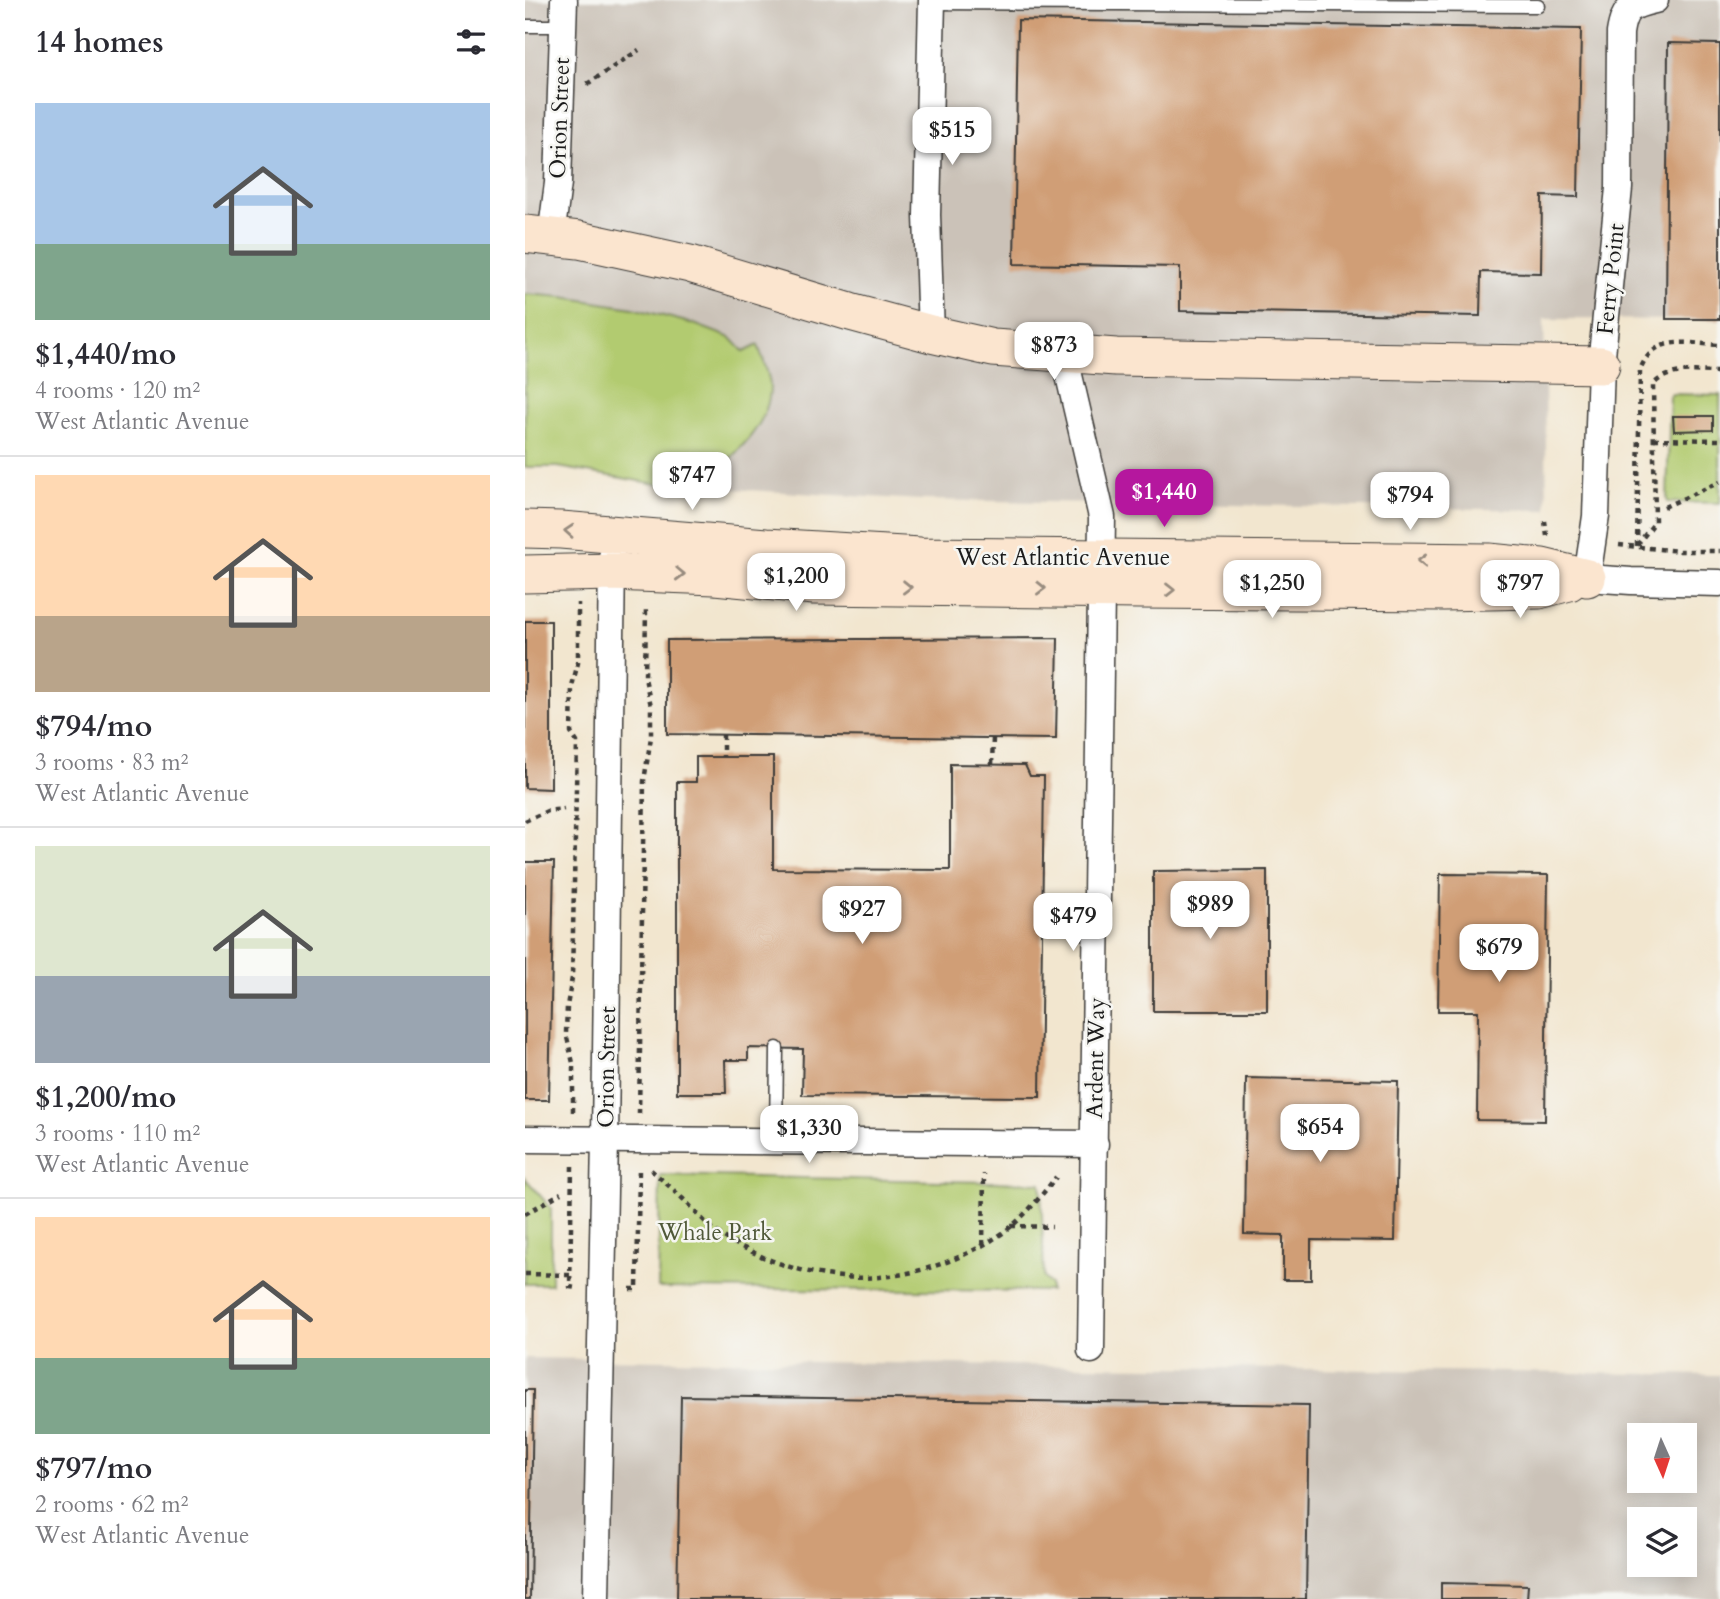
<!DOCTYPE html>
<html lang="en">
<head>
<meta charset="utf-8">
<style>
	:root { --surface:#fff; --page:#f7f7f7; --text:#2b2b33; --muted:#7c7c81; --line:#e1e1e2; --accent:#b5179e }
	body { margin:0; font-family:Cardo,serif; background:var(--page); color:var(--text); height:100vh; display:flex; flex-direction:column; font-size:26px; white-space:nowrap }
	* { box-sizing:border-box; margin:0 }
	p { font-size:23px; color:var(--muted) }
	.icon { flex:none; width:38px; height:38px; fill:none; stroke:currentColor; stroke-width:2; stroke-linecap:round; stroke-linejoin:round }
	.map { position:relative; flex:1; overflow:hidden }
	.side { display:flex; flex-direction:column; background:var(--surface); width:525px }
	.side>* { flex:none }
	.needle { width:46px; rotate:177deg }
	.tools { position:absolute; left:1102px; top:1423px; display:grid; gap:14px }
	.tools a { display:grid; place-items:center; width:70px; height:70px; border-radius:0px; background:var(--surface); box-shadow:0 4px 18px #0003; font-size:35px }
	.price { position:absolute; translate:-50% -60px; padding:0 16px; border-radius:14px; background:#fff; color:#222; font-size:23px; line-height:46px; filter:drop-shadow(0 2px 4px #0008) }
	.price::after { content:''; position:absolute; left:50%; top:42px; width:21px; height:16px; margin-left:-10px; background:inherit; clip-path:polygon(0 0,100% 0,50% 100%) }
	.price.active { background:var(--accent); color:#fff }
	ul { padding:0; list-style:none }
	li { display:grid; align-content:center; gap:14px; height:371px; padding:0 35px }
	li+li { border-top:2px solid var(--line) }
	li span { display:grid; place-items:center; height:217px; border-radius:0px; color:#555 }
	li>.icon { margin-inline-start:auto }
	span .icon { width:126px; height:126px; fill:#fffc; stroke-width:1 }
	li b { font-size:30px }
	h2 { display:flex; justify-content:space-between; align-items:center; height:84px; padding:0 35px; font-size:30px }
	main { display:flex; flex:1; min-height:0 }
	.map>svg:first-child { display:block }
	.industrial { fill:#cbc2b8; fill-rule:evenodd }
	.green { fill:#b2cb70; stroke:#677446; stroke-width:2 }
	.building { fill:#d09e76 }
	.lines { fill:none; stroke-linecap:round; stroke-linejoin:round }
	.lane-casing { stroke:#3c3a37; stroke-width:15 }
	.street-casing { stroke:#3c3a37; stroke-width:29 }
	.secondary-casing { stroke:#3c3a37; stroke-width:39 }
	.path { stroke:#3c3a37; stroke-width:4.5; stroke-dasharray:5 5; stroke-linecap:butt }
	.lane { stroke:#fff; stroke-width:12 }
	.street { stroke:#fff; stroke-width:26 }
	.secondary { stroke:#fbe5cf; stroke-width:37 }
	.oneway { stroke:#978b7e }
	.labels { text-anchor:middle; stroke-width:5; stroke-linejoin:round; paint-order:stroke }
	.street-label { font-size:23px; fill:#1c1c1c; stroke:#f6f6f2 }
	.park-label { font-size:23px; fill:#505939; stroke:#f6f6f2 }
</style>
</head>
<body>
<main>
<section class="side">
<h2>14 homes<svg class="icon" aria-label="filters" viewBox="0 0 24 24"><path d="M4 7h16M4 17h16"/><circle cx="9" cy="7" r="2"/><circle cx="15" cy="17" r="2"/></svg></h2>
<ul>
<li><span style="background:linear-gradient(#a9c7e8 65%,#7fa58c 0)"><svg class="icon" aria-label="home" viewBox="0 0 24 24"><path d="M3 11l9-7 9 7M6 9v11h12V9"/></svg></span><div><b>$1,440/mo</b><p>4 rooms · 120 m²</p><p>West Atlantic Avenue</p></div></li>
<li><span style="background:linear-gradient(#ffd9b3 65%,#b9a48a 0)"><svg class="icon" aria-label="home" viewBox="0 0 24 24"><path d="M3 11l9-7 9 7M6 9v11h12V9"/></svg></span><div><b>$794/mo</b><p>3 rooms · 83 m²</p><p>West Atlantic Avenue</p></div></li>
<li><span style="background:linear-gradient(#dfe7d0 60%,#9aa5b1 0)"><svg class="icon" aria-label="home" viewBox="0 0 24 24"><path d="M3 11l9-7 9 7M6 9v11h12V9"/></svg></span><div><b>$1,200/mo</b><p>3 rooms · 110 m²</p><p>West Atlantic Avenue</p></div></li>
<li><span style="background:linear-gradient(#ffd9b3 65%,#7fa58c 0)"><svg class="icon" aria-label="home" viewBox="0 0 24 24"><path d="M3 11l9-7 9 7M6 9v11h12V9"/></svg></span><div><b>$797/mo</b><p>2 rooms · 62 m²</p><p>West Atlantic Avenue</p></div></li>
</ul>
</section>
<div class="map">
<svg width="1195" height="1599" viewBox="0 0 1195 1599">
	<rect width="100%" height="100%" fill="#f6f6f2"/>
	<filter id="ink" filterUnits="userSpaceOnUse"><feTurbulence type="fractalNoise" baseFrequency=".0143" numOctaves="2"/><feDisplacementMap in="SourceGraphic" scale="14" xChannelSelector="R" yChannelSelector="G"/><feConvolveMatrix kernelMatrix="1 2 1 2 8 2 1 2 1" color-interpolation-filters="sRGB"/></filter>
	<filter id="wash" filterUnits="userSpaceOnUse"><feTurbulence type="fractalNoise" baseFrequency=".00686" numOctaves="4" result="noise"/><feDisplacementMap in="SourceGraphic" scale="28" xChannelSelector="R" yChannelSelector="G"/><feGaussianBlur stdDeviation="1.57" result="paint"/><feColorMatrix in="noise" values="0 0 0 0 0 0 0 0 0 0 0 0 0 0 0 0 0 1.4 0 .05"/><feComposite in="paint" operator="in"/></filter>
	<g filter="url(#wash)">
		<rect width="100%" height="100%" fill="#f2e6cf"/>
		<g class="industrial">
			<path d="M0 0H1195V320L1019 319 1022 510 397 500 137 485 33 467H0Z"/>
			<path d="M0 1358 1195 1375V1599H0ZM1115 1435H1160V1480H1115ZM1115 1519H1160V1564H1115Z"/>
		</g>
		<g class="green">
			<path d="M0 294 38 297 108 308 169 324 206 338 219 352 233 345C237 358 245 374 245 387 245 429 203 459 177 486L137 485 33 467H0Z"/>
			<path d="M1145 394 1195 395V503L1142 502Z"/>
			<path d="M135 1175 516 1183 519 1278 525 1284V1291L133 1288Z"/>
			<path d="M0 1178 26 1208V1284H0Z"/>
		</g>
		<g id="blocks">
			<g class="building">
				<path d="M493 20 1056 29 1053 197 1017 196 1016 273 956 272 955 316 655 311V267L489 264Z"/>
				<path d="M1143 43 1195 44V319H1141Z"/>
				<path d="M1148 416H1188V430L1149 431Z"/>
				<path d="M0 621H26V789L0 788Z"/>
				<path d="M533 638 531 739 142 734V640Z"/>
				<path d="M171 757H248V869L425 870V764L500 765 505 776H519L515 1097 277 1095 278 1049 223 1048V1060H200L201 1093H152V782H171Z"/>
				<path d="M0 862H29L24 1100H0Z"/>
				<path d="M742 870V1011H628V871Z"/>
				<path d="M915 874 1023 875 1020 1121 952 1120 953 1011H913Z"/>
				<path d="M721 1078 873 1081 870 1241 786 1240V1280H758V1235L719 1234Z"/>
				<path d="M0 1390H8L5 1599H0Z"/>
				<path d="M156 1396 784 1405 781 1599H152Z"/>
				<path d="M916 1583 1003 1585 1002 1599H916Z"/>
			</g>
		</g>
	</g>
	<g filter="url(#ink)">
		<use href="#blocks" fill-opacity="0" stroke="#3c3a37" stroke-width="2"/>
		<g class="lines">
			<g class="lane-casing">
				<g id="lane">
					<path d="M407 3 1013 6"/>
					<path d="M0 26H38"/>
					<path d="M251 1141 252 1048"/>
				</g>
			</g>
			<g class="street-casing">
				<g id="street">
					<path d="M1130 0C1106 6 1099 7 1095 33L1094 188 1076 365 1071 516 1062 578 1106 581 1195 583"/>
					<path d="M26 237 33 183 39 0"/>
					<path d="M406 334 402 215 407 0"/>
					<path d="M539 354 577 517 566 1350"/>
					<path d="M0 1139 570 1144"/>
					<path d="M71 1599 80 1140 87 557"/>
				</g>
			</g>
			<g class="secondary-casing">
				<g id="secondary">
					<path d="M0 234 54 240 165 264 325 312 406 334 468 348 591 357 1076 365"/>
					<path d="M0 529 36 530 241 547 395 556 964 562 1017 567 1062 578"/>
					<path d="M0 574 87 572 190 576 289 586 615 590 919 592 1014 590 1044 582"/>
				</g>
			</g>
			<g class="path">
				<path d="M62 84 114 50"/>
				<path d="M1129 439 1195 440"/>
				<path d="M1139 507 1195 482"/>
				<path d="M1020 521 1022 536"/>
				<path d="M1094 545 1155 551H1195"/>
				<path d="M1112 545 1130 522 1128 385C1144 367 1173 372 1195 372"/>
				<path d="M1112 546 1115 370C1129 333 1162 344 1195 345"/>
				<path d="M198 735V757"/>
				<path d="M467 764 468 738"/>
				<path d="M0 821 22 811 39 809"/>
				<path d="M48 1112V1063L41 1033 42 1006 47 978 52 742 46 733 47 686 53 663V603"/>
				<path d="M114 1114 119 781 126 737V706L120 678 121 606"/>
				<path d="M47 1166 45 1287 51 1288"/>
				<path d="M126 1170C136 1179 147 1188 157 1198 170 1210 181 1225 196 1235 208 1244 224 1250 238 1257 315 1290 395 1283 467 1240 493 1225 513 1200 531 1177"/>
				<path d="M0 1214 36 1193"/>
				<path d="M486 1226 527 1227"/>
				<path d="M458 1245 459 1174"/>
				<path d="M0 1274 45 1275"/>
				<path d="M105 1289H112L114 1168"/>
			</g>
			<use href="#lane" class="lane"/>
			<use href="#street" class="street"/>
			<use href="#secondary" class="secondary"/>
		</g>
		<defs><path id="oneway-chevron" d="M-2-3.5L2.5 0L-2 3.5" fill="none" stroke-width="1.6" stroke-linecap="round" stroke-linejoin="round" transform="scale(1.75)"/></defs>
		<g class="oneway">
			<use href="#oneway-chevron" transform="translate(44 531) rotate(-176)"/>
			<use href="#oneway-chevron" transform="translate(897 561) rotate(-179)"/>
			<use href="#oneway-chevron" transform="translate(155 574) rotate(2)"/>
			<use href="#oneway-chevron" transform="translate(382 587) rotate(1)"/>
			<use href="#oneway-chevron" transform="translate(516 588) rotate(1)"/>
			<use href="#oneway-chevron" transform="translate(645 590)"/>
		</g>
	</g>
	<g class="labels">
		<g class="street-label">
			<text transform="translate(34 118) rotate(-88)" y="8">Orion Street</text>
			<text transform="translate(1085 279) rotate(-84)" y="8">Ferry Point</text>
			<text x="538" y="565">West Atlantic Avenue</text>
			<text transform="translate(570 1058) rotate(-89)" y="8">Ardent Way</text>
			<text transform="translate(81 1067) rotate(-89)" y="8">Orion Street</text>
		</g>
		<g class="park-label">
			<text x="190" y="1240">Whale Park</text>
		</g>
	</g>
</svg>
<div class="tools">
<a><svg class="needle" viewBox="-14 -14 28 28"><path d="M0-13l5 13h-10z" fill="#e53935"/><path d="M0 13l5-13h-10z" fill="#7c7c81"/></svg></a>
<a><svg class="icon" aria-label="layers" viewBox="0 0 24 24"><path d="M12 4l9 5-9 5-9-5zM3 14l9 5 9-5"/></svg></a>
</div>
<b class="price" style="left:427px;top:167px">$515</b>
<b class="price" style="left:529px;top:382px">$873</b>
<b class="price" style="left:167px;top:512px">$747</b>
<b class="price active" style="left:639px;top:529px">$1,440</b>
<b class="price" style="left:885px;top:532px">$794</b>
<b class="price" style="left:271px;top:613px">$1,200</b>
<b class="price" style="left:747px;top:620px">$1,250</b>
<b class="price" style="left:995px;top:620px">$797</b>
<b class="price" style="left:685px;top:941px">$989</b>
<b class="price" style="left:337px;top:946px">$927</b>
<b class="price" style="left:548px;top:953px">$479</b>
<b class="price" style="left:974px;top:984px">$679</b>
<b class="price" style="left:795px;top:1164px">$654</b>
<b class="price" style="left:284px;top:1165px">$1,330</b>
</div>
</main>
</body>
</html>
